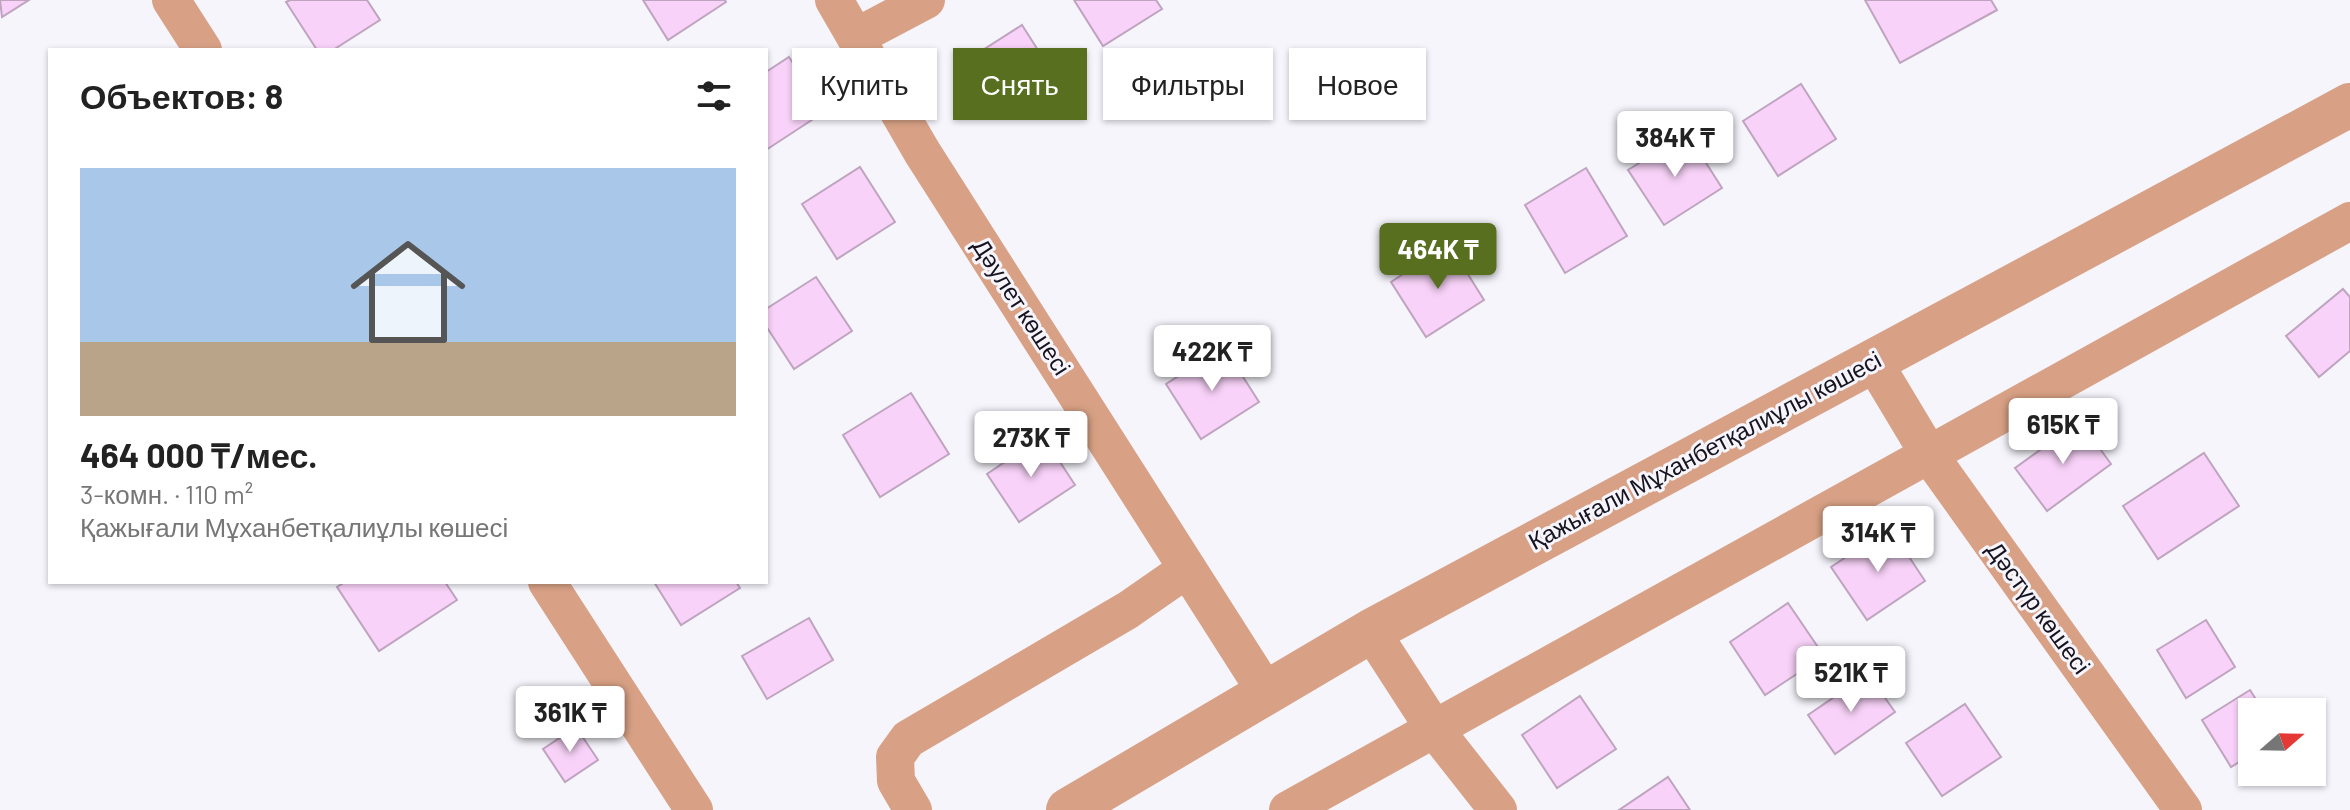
<!DOCTYPE html>
<html lang="ru">
<head>
<meta charset="utf-8">
<style>
	:root { --surface:#fff; --page:#f2f2f2; --text:#222; --muted:#767676; --accent:#586f1f }
	body { margin:0; font-family:Barlow,sans-serif; background:var(--page); color:var(--text); height:100vh; display:flex; flex-direction:column; font-size:30px; white-space:nowrap }
	* { box-sizing:border-box; margin:0 }
	p { font-size:26px; color:var(--muted) }
	.icon { flex:none; width:44px; height:44px; fill:none; stroke:currentColor; stroke-width:2; stroke-linecap:round; stroke-linejoin:round }
	.map { position:relative; flex:1; overflow:hidden }
	.sheet { position:absolute; left:48px; top:48px; width:720px; height:536px; display:flex; flex-direction:column; background:var(--surface); border-radius:0px; box-shadow:0 2px 6px #0004 }
	.sheet>* { flex:none }
	.hud { position:absolute; left:792px; top:48px; width:760px; height:72px; display:flex; gap:16px }
	.needle { width:52px; rotate:70deg }
	.controls { position:absolute; left:2238px; top:698px; display:grid; gap:16px }
	.controls a { display:grid; place-items:center; width:88px; height:88px; border-radius:0px; background:var(--surface); box-shadow:0 2px 6px #0004; font-size:40px }
	.price { position:absolute; translate:-50% -68px; padding:0 18px; border-radius:8px; background:#fff; color:#222; font-size:26px; line-height:52px; filter:drop-shadow(0 2px 4px #0008) }
	.price::after { content:''; position:absolute; left:50%; top:48px; width:24px; height:18px; margin-left:-12px; background:inherit; clip-path:polygon(0 0,100% 0,50% 100%) }
	.price.selected { background:var(--accent); color:#fff }
	ul { padding:0; list-style:none }
	li { display:grid; align-content:center; gap:16px; height:424px; padding:0 32px }
	li span { display:grid; place-items:center; height:248px; border-radius:0px; color:#555 }
	li>.icon { margin-inline-start:auto }
	span .icon { width:144px; height:144px; fill:#fffc; stroke-width:1 }
	li b { font-size:34px }
	h2 { display:flex; justify-content:space-between; align-items:center; height:96px; padding:0 32px; font-size:34px }
	.pill { padding:0 28px; border-radius:0px; background:var(--surface); box-shadow:0 2px 6px #0004; font-size:28px; line-height:72px }
	.pill.selected { background:var(--accent); color:#fff }
	.map>svg:first-child { display:block }
	.building { fill:#f8d2f8; stroke:#bfa4bf; stroke-width:2 }
	.lines { fill:none; stroke-linecap:round; stroke-linejoin:round }
	.minor { stroke:#d8a185; stroke-width:38 }
	.tertiary { stroke:#d8a185; stroke-width:44 }
	.labels { text-anchor:middle; stroke-width:6; stroke-linejoin:round; paint-order:stroke }
	.street-label { font-size:24px; fill:#171420; stroke:#f6f5fc }
</style>
</head>
<body>
<div class="map">
<svg width="2350" height="810" viewBox="0 0 2350 810">
	<rect width="100%" height="100%" fill="#f6f5fc"/>
	<g class="building">
		<path d="M0 0H29L2 17Z"/>
		<path d="M290 0H367L380 20 333 50H317L286 2Z"/>
		<path d="M643 0H725L726 2 668 40Z"/>
		<path d="M1074 0H1156L1162 9 1103 46Z"/>
		<path d="M1865 0H1991L1997 10 1900 63Z"/>
		<path d="M1022 25 1057 80 999 117 964 62Z"/>
		<path d="M789 57 824 112 766 150V72Z"/>
		<path d="M1801 84 1836 139 1778 176 1743 121Z"/>
		<path d="M1687 133 1722 188 1664 225 1628 170Z"/>
		<path d="M860 167 895 222 837 259 802 204Z"/>
		<path d="M1586 168 1627 236 1565 273 1525 205Z"/>
		<path d="M1449 244 1484 300 1426 337 1391 282Z"/>
		<path d="M816 277 852 331 794 369 766 326V309Z"/>
		<path d="M2343 289 2350 297V351L2319 377 2286 336Z"/>
		<path d="M1224 347 1259 402 1201 439 1166 384Z"/>
		<path d="M911 393 949 454 880 497 843 435Z"/>
		<path d="M2080 421 2111 464 2047 511 2015 468Z"/>
		<path d="M1043 436 1075 485 1019 522 987 474Z"/>
		<path d="M2204 453 2239 506 2158 559 2123 506Z"/>
		<path d="M1890 528 1925 581 1867 620 1831 567Z"/>
		<path d="M345 582H445L457 600 379 651 337 587Z"/>
		<path d="M654 582H736L740 588 681 625Z"/>
		<path d="M1788 603 1824 656 1765 695 1730 642Z"/>
		<path d="M809 618 833 660 767 699 742 656Z"/>
		<path d="M2206 620 2235 667 2186 698 2157 650Z"/>
		<path d="M1868 674 1895 712 1835 754 1808 715Z"/>
		<path d="M2250 690 2264 712H2252V754L2231 767 2202 720Z"/>
		<path d="M1580 696 1616 749 1557 788 1522 735Z"/>
		<path d="M1965 704 2001 757 1942 796 1906 743Z"/>
		<path d="M576 727 598 760 565 782 543 749Z"/>
		<path d="M1668 777 1690 810H1619Z"/>
	</g>
	<g class="lines">
		<g class="minor">
			<path d="M171 0 203 50"/>
			<path d="M834 0 922 152 1266 692"/>
			<path d="M856 37 926 0"/>
			<path d="M1873 361 1930 456 2183 810"/>
			<path d="M547 582 694 810"/>
			<path d="M1371 631 1435 730 1498 810"/>
			<path d="M913 810 896 781 895 757 908 739 1128 610 1187 569"/>
			<path d="M1288 810 2350 221"/>
		</g>
		<path class="tertiary" d="M1068 810 1371 631 2350 105"/>
	</g>
	<g class="labels">
		<g class="street-label">
			<text transform="translate(1021 307) rotate(57)" y="8">Дәулет көшесі</text>
			<text transform="translate(1705 451) rotate(-28)" y="8">Қажығали Мұханбетқалиұлы көшесі</text>
			<text transform="translate(2038 608) rotate(54)" y="8">Дәстүр көшесі</text>
		</g>
	</g>
</svg>
<div class="controls">
<a><svg class="needle" viewBox="-14 -14 28 28"><path d="M0-13l5 13h-10z" fill="#e53935"/><path d="M0 13l5-13h-10z" fill="#767676"/></svg></a>
</div>
<b class="price" style="left:1675px;top:179px">384K ₸</b>
<b class="price selected" style="left:1438px;top:291px">464K ₸</b>
<b class="price" style="left:1212px;top:393px">422K ₸</b>
<b class="price" style="left:2063px;top:466px">615K ₸</b>
<b class="price" style="left:1031px;top:479px">273K ₸</b>
<b class="price" style="left:1878px;top:574px">314K ₸</b>
<b class="price" style="left:1851px;top:714px">521K ₸</b>
<b class="price" style="left:570px;top:754px">361K ₸</b>
<div class="hud">
<a class="pill">Купить</a>
<a class="pill selected">Снять</a>
<a class="pill">Фильтры</a>
<a class="pill">Новое</a>
</div>
<section class="sheet">
<h2>Объектов: 8<svg class="icon" aria-label="filters" viewBox="0 0 24 24"><path d="M4 7h16M4 17h16"/><circle cx="9" cy="7" r="2"/><circle cx="15" cy="17" r="2"/></svg></h2>
<ul>
<li><span style="background:linear-gradient(#a9c7e8 70%,#b9a48a 0)"><svg class="icon" aria-label="home" viewBox="0 0 24 24"><path d="M3 11l9-7 9 7M6 9v11h12V9"/></svg></span><div><b>464 000 ₸/мес.</b><p>3-комн. · 110 m²</p><p>Қажығали Мұханбетқалиұлы көшесі</p></div></li>
</ul>
</section>
</div>
</body>
</html>
